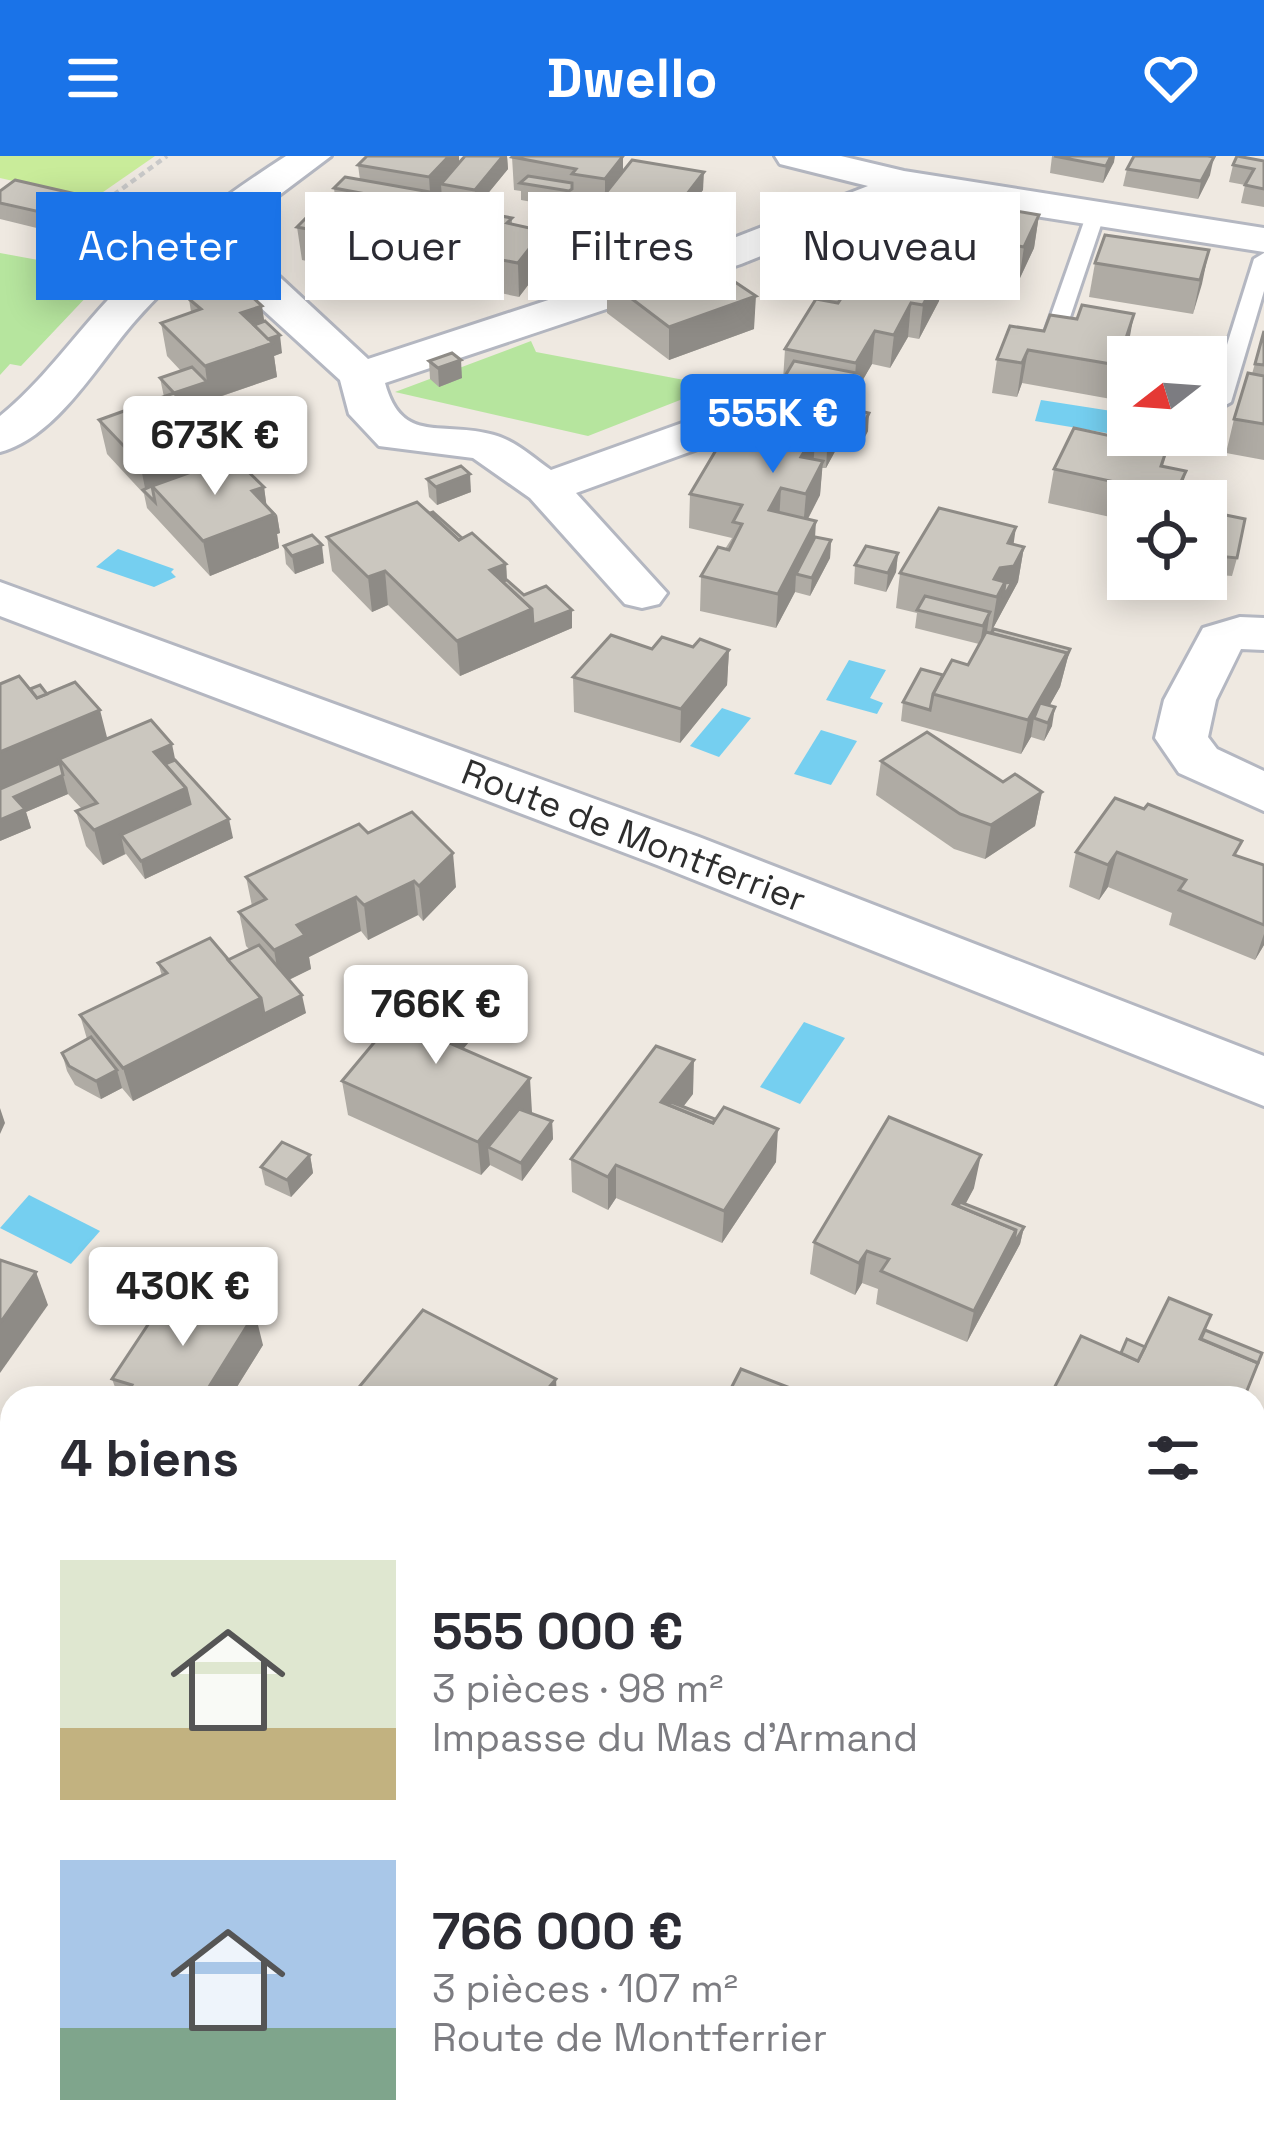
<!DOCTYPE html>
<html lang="fr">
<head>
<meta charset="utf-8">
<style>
	:root { --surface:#fff; --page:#f2f2f3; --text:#2b2b33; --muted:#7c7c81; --accent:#1a73e8 }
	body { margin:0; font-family:"Space Grotesk",sans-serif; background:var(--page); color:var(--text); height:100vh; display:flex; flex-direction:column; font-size:45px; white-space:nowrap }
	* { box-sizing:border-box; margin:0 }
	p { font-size:39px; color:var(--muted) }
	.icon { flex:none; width:66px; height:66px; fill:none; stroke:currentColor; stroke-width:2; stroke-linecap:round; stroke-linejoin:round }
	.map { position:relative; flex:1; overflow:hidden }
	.panel { position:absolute; left:0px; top:1230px; width:1266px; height:768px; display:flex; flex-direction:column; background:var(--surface); border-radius:36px 36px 0 0; box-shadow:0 6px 30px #0003 }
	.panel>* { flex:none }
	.banner { position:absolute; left:36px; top:36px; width:1194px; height:108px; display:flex; gap:24px }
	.needle { width:78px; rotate:253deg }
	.controls { position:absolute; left:1107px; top:180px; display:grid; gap:24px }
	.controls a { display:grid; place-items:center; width:120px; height:120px; border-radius:0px; background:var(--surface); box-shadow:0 6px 30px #0003; font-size:60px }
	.price { position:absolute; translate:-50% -102px; padding:0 27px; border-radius:12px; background:#fff; color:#222; font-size:39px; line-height:78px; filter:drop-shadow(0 3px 6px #0008) }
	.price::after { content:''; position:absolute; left:50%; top:72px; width:36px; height:27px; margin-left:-18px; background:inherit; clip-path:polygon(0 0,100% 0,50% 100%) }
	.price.selected { background:var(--accent); color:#fff }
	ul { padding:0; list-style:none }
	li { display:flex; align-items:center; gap:36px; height:300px; padding:0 60px }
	li span { display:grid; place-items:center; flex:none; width:336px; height:240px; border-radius:0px; color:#555 }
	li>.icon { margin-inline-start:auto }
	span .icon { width:144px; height:144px; fill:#fffc; stroke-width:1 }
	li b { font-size:51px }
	h2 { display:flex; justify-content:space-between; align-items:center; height:144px; padding:0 60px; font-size:51px }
	.chip { padding:0 42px; border-radius:0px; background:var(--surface); box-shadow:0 6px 30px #0003; font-size:42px; line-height:108px }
	.chip.selected { background:var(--accent); color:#fff }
	header { display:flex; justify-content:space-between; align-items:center; height:156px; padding:0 60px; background:var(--accent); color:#fff; font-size:54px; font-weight:600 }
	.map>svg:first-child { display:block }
	.green { fill:#b6e59e }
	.pitch { fill:#c9ec9a }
	.water { fill:#75cff0 }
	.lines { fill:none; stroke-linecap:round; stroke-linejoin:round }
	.lane-casing { stroke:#b4b7c1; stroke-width:6 }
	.street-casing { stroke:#b4b7c1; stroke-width:6 }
	.secondary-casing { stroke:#b4b7c1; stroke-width:6 }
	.path { stroke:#c9c9c9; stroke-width:4.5; stroke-dasharray:6 4.5; stroke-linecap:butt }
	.lane { fill:#fff; fill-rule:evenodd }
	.street { fill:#fff; fill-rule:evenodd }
	.secondary { fill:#fff; fill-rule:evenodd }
	.wall { fill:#afaba4 }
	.shaded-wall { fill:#8e8b86 }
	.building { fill:#cbc7bf; stroke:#8e8b86; stroke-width:3 }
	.labels { text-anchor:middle; stroke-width:9; stroke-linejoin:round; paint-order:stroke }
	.street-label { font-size:36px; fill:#2e2e2e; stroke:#fff }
</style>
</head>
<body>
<header><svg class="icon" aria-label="menu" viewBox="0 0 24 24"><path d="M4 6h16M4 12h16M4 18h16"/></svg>Dwello<svg class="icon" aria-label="heart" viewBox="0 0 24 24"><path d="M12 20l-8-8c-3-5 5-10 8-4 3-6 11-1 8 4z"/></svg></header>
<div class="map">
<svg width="1264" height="1998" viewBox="0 0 1264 1998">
	<rect width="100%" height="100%" fill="#efe9e1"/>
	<g class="green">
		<path d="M0 97 109 117 21 210 10 208 0 219Z"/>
		<path d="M531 185 536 196 716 230 588 280 395 236Z"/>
	</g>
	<path class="pitch" d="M0 0H155L93 43 0 22Z"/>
	<g class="water">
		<path d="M1041 244 1118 256 1113 278 1035 265Z"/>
		<path d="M118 393 174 413 171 416 176 421 154 431 96 411Z"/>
		<path d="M849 504 886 514 870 542 883 547 877 558 826 544Z"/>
		<path d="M722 552 751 562 719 601 690 590Z"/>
		<path d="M821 574 857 585 831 629 794 618Z"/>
		<path d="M804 866 845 882 800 948 760 931Z"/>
		<path d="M29 1039 100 1075 71 1108 0 1072Z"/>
	</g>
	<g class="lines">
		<g class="lane-casing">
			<g id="lane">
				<path d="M1096 51 1105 57 1063 182 1046 186 1043 182 1087 57Z"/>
				<path d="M1264 97V135L1231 246 1220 252 1213 250 1209 246 1254 103Z"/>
			</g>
		</g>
		<g class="street-casing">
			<g id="street">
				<path d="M286 0H331L226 79 242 86 368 203 713 90 868 30 780 8 775 0H841L904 15 1264 72V96L909 40 741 108 385 227C402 290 443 264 494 279 514 284 534 302 551 314L685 266 701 262 717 266 724 276 717 286 576 337 667 437 659 448 642 452 625 448 530 342 473 302 379 290 349 258 340 224 203 99C179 119 156 141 135 165 98 207 57 281 0 296V260C41 227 71 184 107 145 159 88 221 42 286 0Z"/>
				<path d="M1240 461 1264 462V494L1241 493 1216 544 1208 581 1217 593 1264 615V655L1179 617 1155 582 1164 544 1203 472Z"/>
			</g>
		</g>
		<g class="secondary-casing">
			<path id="secondary" d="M0 426 699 681 1264 900V950L657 709 0 460Z"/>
		</g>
		<g class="path">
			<path d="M72 47 118 57"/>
			<path d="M97 51 167 0"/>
		</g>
		<use href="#lane" class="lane"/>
		<use href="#street" class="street"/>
		<use href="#secondary" class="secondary"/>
	</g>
	<g class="wall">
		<path d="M465 0H507L508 13 476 52 442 46V42L421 65 389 60 400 62 402 82 414 84 512 62V68L543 75 544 108 519 141 481 133 473 142 432 135 424 144 330 125 329 110 302 104 297 71 336 61 345 51 336 50 334 32 360 24 358 9 459 7Z"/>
		<path d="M623 0V15L703 34 677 69 572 50 570 53 521 44V35L514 34 512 1Z"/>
		<path d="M1052 0 1114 6 1103 27 1050 17Z"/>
		<path d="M1264 5V51L1241 47 1245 29 1229 26 1233 9Z"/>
		<path d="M1127 13 1210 19 1198 43 1123 30Z"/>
		<path d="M0 35 76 38 79 55 53 76 0 63Z"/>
		<path d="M1039 59 1034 92 1019 124 907 104 911 71Z"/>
		<path d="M1209 94 1193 158 1089 141 1095 107Z"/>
		<path d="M943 111 939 145 919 183 908 181 890 212 872 208 861 227 858 254 868 275 859 292 839 288 826 312H822L820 339 808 363 815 381 831 384 830 402 810 440 795 436 776 472 700 455 701 420 725 393 732 382 689 372 690 338 731 286 767 264 771 258 772 242 783 224 785 193 824 144V132L838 121Z"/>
		<path d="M607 124 660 137 754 173 669 204 607 157Z"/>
		<path d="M189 143 265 165 282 197 274 200 277 221 188 252 200 272 208 281 213 309 264 331 266 347 277 359 280 377 277 378 279 392 210 420 147 352 144 338 107 298 99 264 164 241 160 222 181 215 167 200 161 167 191 156Z"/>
		<path d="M1077 163 1128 191 1111 243 1022 227 1017 241 992 237 997 203 1044 175Z"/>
		<path d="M1264 175V304L1226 297 1234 263 1252 218Z"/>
		<path d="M429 205 462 222 439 231 430 223Z"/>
		<path d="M1135 279H1172L1163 310 1179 345H1128V365L1048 347 1054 313 1146 287 1134 284Z"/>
		<path d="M427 323 471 336 437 349 429 341Z"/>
		<path d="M1206 355 1237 402 1232 420 1206 418Z"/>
		<path d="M429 357 462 382 506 408 507 424 524 439 572 454V472L460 520 388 449 372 456 332 415 327 381Z"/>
		<path d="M1014 388 1024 391 1018 426 991 476H986L1070 493 1060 531 1049 550 1052 570 1044 585 1031 581 1021 598 901 565 903 546 943 519 968 509 979 488 915 472 917 457 896 452 900 417Z"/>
		<path d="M284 390 324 407 295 418 286 408Z"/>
		<path d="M898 397 896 416 886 436 854 428 855 409Z"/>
		<path d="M693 491 729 494 727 529 680 587 574 556 573 521 652 493Z"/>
		<path d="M30 533 47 538 107 582 175 604 233 682 145 723 126 698 103 709 86 690 76 655 82 653 68 638 26 656 31 672 0 685Z"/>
		<path d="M881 605 1042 636 1035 670 985 703 954 693 876 639Z"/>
		<path d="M368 677 456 731 423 765 418 759 368 784 361 775 309 801 311 813 289 824 306 857 133 945 122 932 101 943 75 929 67 915 62 897 87 883 80 859 162 820 158 807 228 804 249 793 246 790 239 756 252 750 246 721Z"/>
		<path d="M1076 696 1238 700 1264 709V789L1255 804 1169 769 1172 757 1108 731 1099 744 1069 731Z"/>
		<path d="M439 827 492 838 494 856 463 893 532 956 531 957 552 965 553 983 522 1025 490 1009 481 1019 348 959 342 925Z"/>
		<path d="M693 938 683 951 776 1006 722 1087 616 1042 608 1054 572 1036 571 1003Z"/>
		<path d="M310 999 313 1017 291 1041 265 1029 261 1011Z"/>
		<path d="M974 1032 965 1048 1024 1071 1020 1088 967 1186 876 1148 878 1133 862 1127 855 1139 810 1118 814 1086Z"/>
		<path d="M180 1156 263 1189 230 1242H119L112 1223Z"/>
		<path d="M1264 1825V1998H1237L1239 1986H1254V1839Z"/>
		<path d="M673 1986 792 1998H672Z"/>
	</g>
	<g class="shaded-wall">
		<path d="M439 0H459V8L441 29 442 42 421 65 419 48 430 36 429 21Z"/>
		<path d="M503 0H507L508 13 476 52 475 34Z"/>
		<path d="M623 0V32L605 38V56V23Z"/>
		<path d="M1111 0H1115L1114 6 1103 27 1106 10Z"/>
		<path d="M1214 1 1210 19 1198 43 1201 25Z"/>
		<path d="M704 16 703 34 677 69V51Z"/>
		<path d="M76 38 79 55 53 76 49 58Z"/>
		<path d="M1039 59 1034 92 1019 124 1024 91Z"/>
		<path d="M400 62 403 95 384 79Z"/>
		<path d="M543 75 544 108 519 141 518 107Z"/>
		<path d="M437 92 439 118 430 117 432 135 424 144 421 111Z"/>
		<path d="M1209 94 1202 128 1193 158 1200 124Z"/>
		<path d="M943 111 939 145 919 183 923 149Z"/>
		<path d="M480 116 481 134 473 142 472 124Z"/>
		<path d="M756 140 754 173 669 204V171Z"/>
		<path d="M911 147 908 181 890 212 894 179Z"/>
		<path d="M262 150 267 183 241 157Z"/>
		<path d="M1134 158 1128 191 1111 243 1117 209Z"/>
		<path d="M875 175 872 208 861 227 859 252 848 271 841 270 839 288 826 312 828 278 854 233 856 207Z"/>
		<path d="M280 179 282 197 274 200 277 221 177 255 174 237 207 226 205 210Z"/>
		<path d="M1028 194 1022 227 1017 241 1022 207Z"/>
		<path d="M461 204 462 222 439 231 438 212Z"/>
		<path d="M869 257 868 275 859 292 861 274Z"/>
		<path d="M198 262 202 284 208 281 214 316 152 330 146 337 140 307Z"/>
		<path d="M816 276 813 310 801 301Z"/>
		<path d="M823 305 820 339 803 372 806 338Z"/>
		<path d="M1186 315 1179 345H1172Z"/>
		<path d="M470 318 471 336 437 349 436 331Z"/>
		<path d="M264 331 268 360 277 359 280 377 277 378 279 392 210 420 203 385 252 335Z"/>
		<path d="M781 332 779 366 769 354Z"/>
		<path d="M816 365 814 399 796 418 795 436 776 472 778 438Z"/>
		<path d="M1016 371 1011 406 1024 391 1018 426 991 476 997 440 994 423 1008 387Z"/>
		<path d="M831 384 830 402 810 440 812 422Z"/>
		<path d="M322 389 324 407 295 418 292 400Z"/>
		<path d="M898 397 896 416 886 436 888 417Z"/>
		<path d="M506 408 508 442 490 414Z"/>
		<path d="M385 415 388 449 372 456 368 421Z"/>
		<path d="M532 453 572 454V472L460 520 457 485Z"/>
		<path d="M990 456 987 475 980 488 983 470Z"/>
		<path d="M1070 493 1060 531 1041 565 1034 562 1031 581 1021 598 1028 564Z"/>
		<path d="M729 494 727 529 680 587 681 553Z"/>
		<path d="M1055 551 1052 570 1044 585 1048 567Z"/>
		<path d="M100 554 109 589 59 603 61 610 0 636V596Z"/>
		<path d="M172 588 179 622 154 596Z"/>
		<path d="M63 619 68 638 26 656 31 672 0 685V664L14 641Z"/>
		<path d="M186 632 194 666 121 679 125 698 103 709 94 674Z"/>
		<path d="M1042 636 1035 670 985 703 991 669Z"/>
		<path d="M229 663 233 682 145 723 141 705Z"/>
		<path d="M1117 696 1108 731 1099 744 1108 709Z"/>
		<path d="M453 697 456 731 423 765 419 730Z"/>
		<path d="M414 725 418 759 368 784 364 749Z"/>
		<path d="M356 741 361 775 309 801 311 813 280 828 274 794 297 769Z"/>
		<path d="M1264 778V789L1255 804Z"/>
		<path d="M492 838 494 856 443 917 440 883 474 842Z"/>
		<path d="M302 839 306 857 133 945 123 912 261 842Z"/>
		<path d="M694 904 693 938 671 966 661 946Z"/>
		<path d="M117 914 122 932 101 943 96 925Z"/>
		<path d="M530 922 532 956 499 997 488 991 490 1009 481 1019 478 986Z"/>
		<path d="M0 952 5 967 0 978Z"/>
		<path d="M552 965 553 983 522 1025 521 1007Z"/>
		<path d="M778 973 776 1006 722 1087 724 1055Z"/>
		<path d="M310 999 313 1017 291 1041 287 1024Z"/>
		<path d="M981 999 974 1032 956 1066 953 1048Z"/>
		<path d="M616 1009V1042L608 1054V1021Z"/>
		<path d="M1024 1071 1020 1088 967 1186 974 1155 1016 1074Z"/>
		<path d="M867 1095 862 1127 855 1139 859 1107Z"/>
		<path d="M36 1116 48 1149 0 1217V1167Z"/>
		<path d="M255 1157 263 1189 230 1242H202Z"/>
		<path d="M556 1223 557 1242H540Z"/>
		<path d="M12 1391V1451L7 1462 0 1464V1417Z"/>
	</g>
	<g class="building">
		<path d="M367 0H449L429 21 358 9Z"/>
		<path d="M465 0H503L475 34 441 28Z"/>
		<path d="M513 0H623L605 23 572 18 576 13 512 1Z"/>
		<path d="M1054 0H1111L1106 10Z"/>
		<path d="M1134 0H1208L1214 1 1201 25 1127 13Z"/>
		<path d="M1237 0 1264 5V33L1245 29 1254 13 1233 9Z"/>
		<path d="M632 4 704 16 677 51 605 38Z"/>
		<path d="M528 20 572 27V33L569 35 520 27Z"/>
		<path d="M345 21 430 36 419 48 334 32Z"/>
		<path d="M15 24 76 38 49 58 0 47V35Z"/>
		<path d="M929 40 1039 59 1024 91 911 71Z"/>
		<path d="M346 51 400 62 384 79 414 84 424 72 448 78 468 54 512 62 507 67 543 75 518 107 437 92 421 111 326 92 339 79 297 71 312 56 336 61Z"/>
		<path d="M1105 79 1209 94 1200 124 1095 107Z"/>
		<path d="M856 96 943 111 923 149 911 147 894 179 875 175 856 207 785 193 816 143 838 147 846 135 824 132 831 120 841 122Z"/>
		<path d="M438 108 480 116 472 124 430 117Z"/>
		<path d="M630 116 660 137 720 116 756 140 669 171 607 124Z"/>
		<path d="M237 127 262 150 241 157 273 187 205 210 161 167 201 153 189 143Z"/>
		<path d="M1082 149 1134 158 1117 209 1028 194 1022 207 997 203 1010 170 1044 175 1050 159 1077 163Z"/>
		<path d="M265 165 280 179 268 183 254 169Z"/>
		<path d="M1264 175V209L1255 208Z"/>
		<path d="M452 197 461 204 438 212 429 205Z"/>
		<path d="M794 205 862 218 828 278 816 276 801 301 823 305 806 338 781 332 769 354 816 365 778 438 701 420 718 391 729 394 742 368 733 366 742 349 690 338 722 284 731 286 746 260 771 265 784 244 772 242Z"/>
		<path d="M192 211 207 226 174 237 160 222Z"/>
		<path d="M1248 217 1264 220V268L1234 263Z"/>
		<path d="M174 237 198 262 193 264 208 281 140 307 99 264Z"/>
		<path d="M850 253 869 257 861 274 841 270Z"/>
		<path d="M1074 272 1167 292 1161 310 1186 315 1172 345 1134 338 1138 331 1054 313Z"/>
		<path d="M233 301 264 331 252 335 274 358 203 385 152 330Z"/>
		<path d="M461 310 470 318 436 331 427 323Z"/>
		<path d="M152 330 155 346 143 334Z"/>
		<path d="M417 346 459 384 472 377 506 408 490 414 532 453 457 485 385 415 368 421 327 381Z"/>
		<path d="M939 352 1016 371 1008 387 1024 391 1014 410 1000 412 994 423 1005 426 997 441 900 417Z"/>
		<path d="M1206 355 1245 363 1237 402 1206 399Z"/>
		<path d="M433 356 462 382 459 384 430 357Z"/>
		<path d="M312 379 322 389 292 400 284 390Z"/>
		<path d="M815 381 831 384 812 422 796 418Z"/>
		<path d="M866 390 898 397 888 417 855 409Z"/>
		<path d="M507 424 524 439 546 430 572 454 533 469 532 453 502 425Z"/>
		<path d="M1012 426 1003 442 1005 427Z"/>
		<path d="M925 440 990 456 983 470 917 454Z"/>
		<path d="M994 473 1070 493 1066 502 1067 497 991 477Z"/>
		<path d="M986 476 1067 497 1028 564 933 538 952 504 968 509Z"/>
		<path d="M611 479 652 493 662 481 693 491 700 483 729 494 681 553 573 521Z"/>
		<path d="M921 513 943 519 933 538 930 554 903 546Z"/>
		<path d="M19 520 37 542 75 526 100 554 0 596V528Z"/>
		<path d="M40 529 47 538 37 542 30 533Z"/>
		<path d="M1040 547 1055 551 1048 567 1034 562Z"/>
		<path d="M151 564 172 588 154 596 186 632 94 674 76 655 97 647 59 603Z"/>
		<path d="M927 576 1003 626 1015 618 1042 636 991 669 960 658 881 605Z"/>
		<path d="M175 604 229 663 141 705 121 679 190 648 186 632 165 608Z"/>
		<path d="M60 607 63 619 14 641 25 653 0 664V633Z"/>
		<path d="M1115 642 1144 653 1148 648 1242 685 1234 699 1264 709V769L1179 734 1186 724 1117 696 1108 709 1076 696Z"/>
		<path d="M412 656 453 697 419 730 414 725 364 749 356 741 297 769 305 779 274 794 239 756 266 743 246 721 359 668 368 677Z"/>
		<path d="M210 782 261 842 123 912 80 859 167 817 158 807Z"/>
		<path d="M259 789 302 839 264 858 261 842 228 804Z"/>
		<path d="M446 819 492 838 475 858 474 842 439 827Z"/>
		<path d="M428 822 474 842 440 883 530 922 478 986 342 925Z"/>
		<path d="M91 881 117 914 96 925 69 910 62 897Z"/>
		<path d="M656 890 694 904 661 946 713 967 724 951 778 973 724 1055 616 1009 608 1021 571 1003Z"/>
		<path d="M671 946 715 963 713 967 669 949Z"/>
		<path d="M519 953 552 965 521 1007 488 991Z"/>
		<path d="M889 961 981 999 953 1048 1016 1074 974 1155 881 1115 889 1103 867 1095 859 1107 814 1086Z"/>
		<path d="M282 986 310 999 287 1024 261 1011Z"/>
		<path d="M960 1046 1024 1071 1013 1089 1016 1074 958 1050Z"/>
		<path d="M0 1104 36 1116 0 1167Z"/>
		<path d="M193 1135 255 1157 202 1242H124L132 1229 112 1223 161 1149 180 1156Z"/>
		<path d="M1169 1142 1211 1159 1200 1183 1258 1207 1244 1242H1049L1081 1180 1138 1205Z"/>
		<path d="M423 1154 556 1223 540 1242H350Z"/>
		<path d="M1205 1174 1262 1197 1258 1207 1201 1183Z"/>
		<path d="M1127 1183 1145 1191 1138 1205 1121 1197Z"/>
		<path d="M741 1213 798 1235 793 1242H726Z"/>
		<path d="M0 1363 12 1368V1391L0 1417Z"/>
		<path d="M1264 1866V1998H1253Z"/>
		<path d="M795 1986 792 1998H712L673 1987Z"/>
	</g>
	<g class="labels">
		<g class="street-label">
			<text transform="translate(634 679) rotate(21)" y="13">Route de Montferrier</text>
		</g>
	</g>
</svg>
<div class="controls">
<a><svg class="needle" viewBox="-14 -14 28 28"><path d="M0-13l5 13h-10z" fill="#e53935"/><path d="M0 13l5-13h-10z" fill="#7c7c81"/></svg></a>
<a><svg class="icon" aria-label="locate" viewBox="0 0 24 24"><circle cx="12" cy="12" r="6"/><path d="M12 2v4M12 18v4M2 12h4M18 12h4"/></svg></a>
</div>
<b class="price selected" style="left:773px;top:320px">555K €</b>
<b class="price" style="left:215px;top:342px">673K €</b>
<b class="price" style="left:436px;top:911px">766K €</b>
<b class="price" style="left:183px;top:1193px">430K €</b>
<div class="banner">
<a class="chip selected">Acheter</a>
<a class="chip">Louer</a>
<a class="chip">Filtres</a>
<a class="chip">Nouveau</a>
</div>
<section class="panel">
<h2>4 biens<svg class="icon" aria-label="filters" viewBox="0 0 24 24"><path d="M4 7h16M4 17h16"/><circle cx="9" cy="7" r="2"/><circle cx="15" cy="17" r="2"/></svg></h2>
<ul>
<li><span style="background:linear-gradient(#dfe7d0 70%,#c2b280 0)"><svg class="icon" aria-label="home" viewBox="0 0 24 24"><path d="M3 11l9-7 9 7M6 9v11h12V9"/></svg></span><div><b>555 000 €</b><p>3 pièces · 98 m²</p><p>Impasse du Mas d'Armand</p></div></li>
<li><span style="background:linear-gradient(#a9c7e8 70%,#7fa58c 0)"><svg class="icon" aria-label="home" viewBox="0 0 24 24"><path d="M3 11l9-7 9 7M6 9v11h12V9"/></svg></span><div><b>766 000 €</b><p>3 pièces · 107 m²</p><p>Route de Montferrier</p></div></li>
</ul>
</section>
</div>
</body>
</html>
